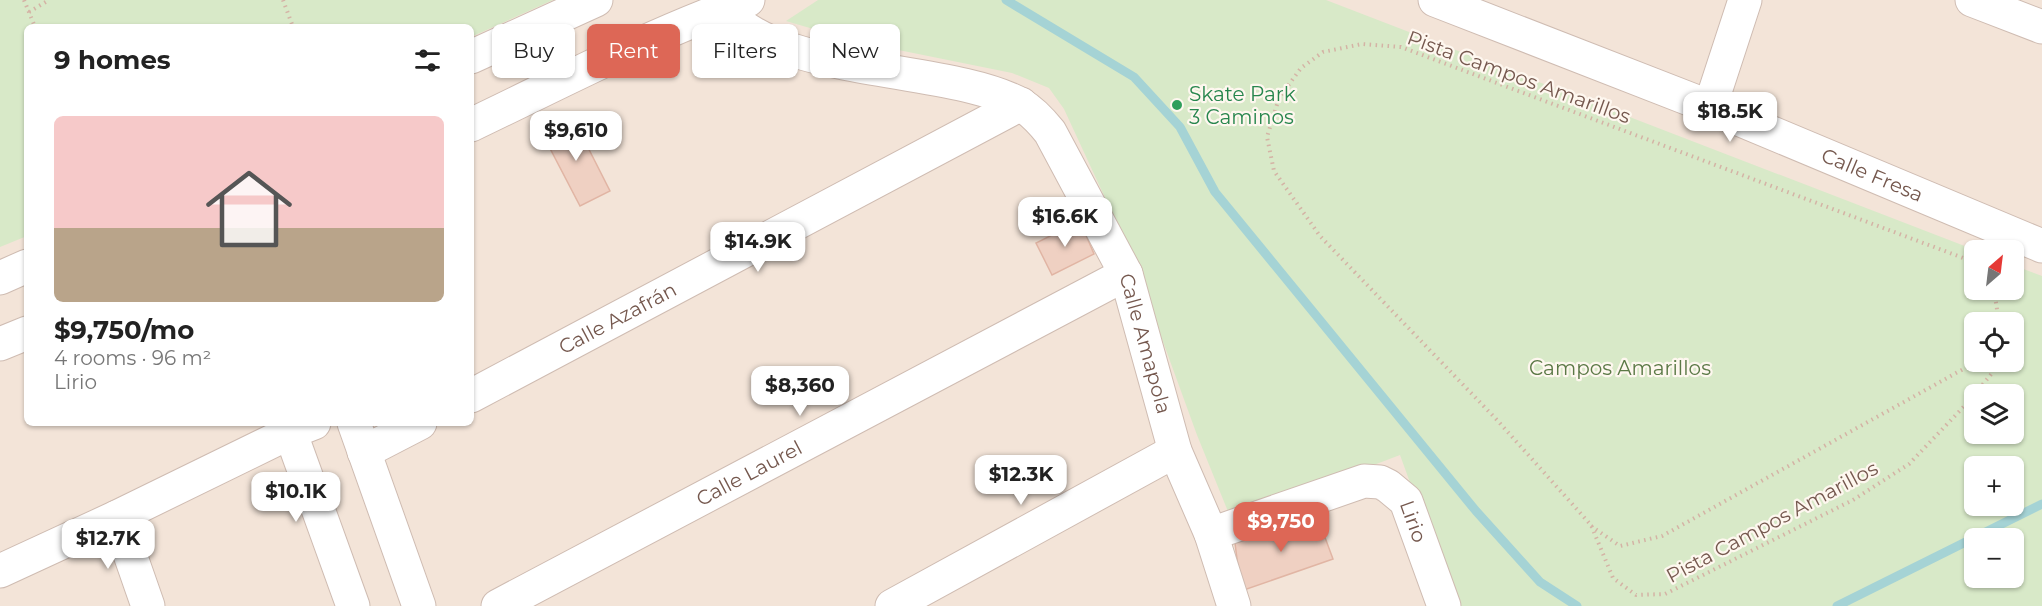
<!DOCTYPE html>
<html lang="en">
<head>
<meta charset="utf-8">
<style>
	:root { --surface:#fff; --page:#f6f6f6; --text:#222; --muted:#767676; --line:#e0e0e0; --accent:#dd6756 }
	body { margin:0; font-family:Montserrat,sans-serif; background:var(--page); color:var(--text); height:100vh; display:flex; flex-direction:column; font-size:22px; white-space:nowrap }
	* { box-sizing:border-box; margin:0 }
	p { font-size:20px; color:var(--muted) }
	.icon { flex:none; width:33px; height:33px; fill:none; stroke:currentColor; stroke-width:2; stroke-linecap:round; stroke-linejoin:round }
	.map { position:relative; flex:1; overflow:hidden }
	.panel { position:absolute; left:24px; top:24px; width:450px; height:402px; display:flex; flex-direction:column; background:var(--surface); border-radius:9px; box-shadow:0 2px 4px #0004 }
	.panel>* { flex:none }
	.hud { position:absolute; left:492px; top:24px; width:570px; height:54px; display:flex; gap:12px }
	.needle { width:39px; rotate:28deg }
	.buttons { position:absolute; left:1964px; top:240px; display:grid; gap:12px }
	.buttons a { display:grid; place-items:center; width:60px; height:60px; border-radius:9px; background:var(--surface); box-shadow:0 2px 4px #0004; font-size:30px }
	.price { position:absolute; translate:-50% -51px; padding:0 14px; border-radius:12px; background:#fff; color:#222; font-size:20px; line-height:39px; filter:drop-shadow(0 2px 3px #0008) }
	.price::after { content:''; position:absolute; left:50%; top:36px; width:18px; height:14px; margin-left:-9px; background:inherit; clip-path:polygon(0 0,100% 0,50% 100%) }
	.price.on { background:var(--accent); color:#fff }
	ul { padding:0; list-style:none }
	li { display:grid; align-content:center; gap:12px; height:318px; padding:0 30px }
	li+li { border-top:2px solid var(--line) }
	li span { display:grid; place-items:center; height:186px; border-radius:9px; color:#555 }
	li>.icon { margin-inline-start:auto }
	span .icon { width:108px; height:108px; fill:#fffc; stroke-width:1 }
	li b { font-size:26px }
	h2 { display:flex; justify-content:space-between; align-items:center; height:72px; padding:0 30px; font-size:26px }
	.tag { padding:0 21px; border-radius:9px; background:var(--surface); box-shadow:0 2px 4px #0004; font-size:21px; line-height:54px }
	.tag.on { background:var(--accent); color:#fff }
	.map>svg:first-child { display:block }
	.residential { fill:#f3e4d8; fill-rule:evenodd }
	.green { fill:#d8e9c8; fill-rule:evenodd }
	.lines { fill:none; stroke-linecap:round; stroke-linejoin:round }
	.stream { stroke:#a5d3d5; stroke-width:9 }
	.building { fill:#efd0c2; stroke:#e1b5a4; stroke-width:1.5 }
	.minor-casing { stroke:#cfbcb2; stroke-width:35 }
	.tertiary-casing { stroke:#cfbcb2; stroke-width:35 }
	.path { stroke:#d4b3a5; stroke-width:4; stroke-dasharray:1.5 4.5; stroke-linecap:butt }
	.minor { stroke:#fff; stroke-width:33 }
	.tertiary { stroke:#fff; stroke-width:33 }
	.leisure-dot { fill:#2e9e5b; stroke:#fef7ef; stroke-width:2 }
	.labels { text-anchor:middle; stroke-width:4.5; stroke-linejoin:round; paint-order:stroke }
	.street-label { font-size:20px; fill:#75584e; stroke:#fef7ef }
	.leisure-label { font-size:20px; fill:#27864d; stroke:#fef7ef; text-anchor:start }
	.park-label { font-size:20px; fill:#5b7946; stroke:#fef7ef }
</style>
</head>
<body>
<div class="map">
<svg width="2042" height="606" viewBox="0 0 2042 606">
	<rect width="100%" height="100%" fill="#fbf2e9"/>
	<path class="residential" d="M0 0H2042V606H0ZM27 27H471V423H27ZM1974 250H2013V290H1974ZM1974 322H2013V362H1974ZM1974 394H2013V434H1974ZM1974 466H2013V506H1974ZM1974 538H2013V578H1974Z"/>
	<g class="green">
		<path d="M0 0H553L471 37V27H27V236L0 247Z"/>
		<path d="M818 0H1326L1975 250 1974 290H2013V265L2042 276V606H1455L1400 455 1316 487 1229 514 1197 435 1131 254 1064 109 1049 88 1012 73 854 41 786 21ZM1974 322H2013V362H1974ZM1974 394H2013V434H1974ZM1974 466H2013V506H1974ZM1974 538H2013V578H1974Z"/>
	</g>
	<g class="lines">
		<g class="stream">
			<path d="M1006 0 1134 77 1180 127 1215 192 1476 511 1540 582 1577 606"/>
			<path d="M1837 606 2042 504"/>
		</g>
	</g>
	<g class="building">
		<path d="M573 118 610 191 580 206 542 133Z"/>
		<path d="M1080 221 1094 254 1052 275 1036 243Z"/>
		<path d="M1317 516 1333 559 1241 591 1235 543Z"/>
	</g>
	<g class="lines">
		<g class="minor-casing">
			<g id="minor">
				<path id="s1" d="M719 0C760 77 945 63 1020 104 1032 111 1042 122 1050 132L1126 274 1175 451 1211 534 1234 606"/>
				<path id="s2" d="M1435 0 1710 107 2042 246"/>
				<path d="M1972 0 2042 27"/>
				<path d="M1710 107 1745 0"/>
				<path id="s3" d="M471 396 1021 104"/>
				<path d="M287 423 353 606"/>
				<path d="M354 423 419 606"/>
				<path d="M364 452 420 423"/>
				<path d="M117 517 148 606"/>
				<path id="s4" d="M1211 534 1364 481 1380 482 1388 486 1406 501 1444 606"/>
				<path d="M0 571 117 517 291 432 314 423"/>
				<path id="s5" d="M498 606 1126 274"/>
				<path d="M892 606 1175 451"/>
			</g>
		</g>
		<g class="tertiary-casing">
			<g id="tertiary">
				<path d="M471 57 596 0"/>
				<path d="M471 125C561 82 654 33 748 0"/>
				<path d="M0 278 27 266"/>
				<path d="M0 344 27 333"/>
			</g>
		</g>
		<g class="path">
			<path d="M24 0 35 27"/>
			<path d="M283 0 293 27"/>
			<path d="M29 12 49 0"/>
			<path d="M1974 262 1401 47 1362 44 1323 52 1301 68 1279 98 1267 137 1274 171 1320 236 1497 420 1591 525 1613 578 1636 595 1665 594 1853 500 1909 464 1974 396"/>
			<path d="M1994 290 1999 322"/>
			<path d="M1977 362 1997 367"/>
			<path d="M1975 394 1997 367 1998 362"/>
			<path d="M1591 526 1620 546 1662 536 1976 362"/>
		</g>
		<use href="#minor" class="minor"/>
		<use href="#tertiary" class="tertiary"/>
	</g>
	<circle class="leisure-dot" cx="1177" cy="105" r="6"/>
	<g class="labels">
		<g class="street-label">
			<text transform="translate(1519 77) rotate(20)" y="7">Pista Campos Amarillos</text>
			<text dy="7" stroke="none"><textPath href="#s2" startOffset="471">Calle Fresa</textPath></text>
			<text dy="7" stroke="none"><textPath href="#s3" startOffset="166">Calle Azafrán</textPath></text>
			<text dy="7" stroke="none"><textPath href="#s1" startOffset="600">Calle Amapola</textPath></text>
			<text dy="7" stroke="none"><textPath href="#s5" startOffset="284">Calle Laurel</textPath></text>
			<text transform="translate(1772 522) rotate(-28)" y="7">Pista Campos Amarillos</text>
			<text dy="7" stroke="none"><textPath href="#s4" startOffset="232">Lirio</textPath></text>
		</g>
		<g class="leisure-label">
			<text x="1189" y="101">Skate Park<tspan x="1189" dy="23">3 Caminos</tspan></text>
		</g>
		<g class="park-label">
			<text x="1620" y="375">Campos Amarillos</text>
		</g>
	</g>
</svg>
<div class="buttons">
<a><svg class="needle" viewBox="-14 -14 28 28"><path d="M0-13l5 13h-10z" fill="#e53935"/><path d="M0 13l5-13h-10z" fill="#767676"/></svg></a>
<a><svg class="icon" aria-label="locate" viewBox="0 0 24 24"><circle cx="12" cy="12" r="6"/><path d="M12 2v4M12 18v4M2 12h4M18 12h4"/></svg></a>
<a><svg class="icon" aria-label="layers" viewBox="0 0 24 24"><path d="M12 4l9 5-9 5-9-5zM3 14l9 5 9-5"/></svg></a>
<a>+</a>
<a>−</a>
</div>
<b class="price" style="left:1730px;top:143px">$18.5K</b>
<b class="price" style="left:576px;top:162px">$9,610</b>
<b class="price" style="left:1065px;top:248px">$16.6K</b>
<b class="price" style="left:758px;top:273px">$14.9K</b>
<b class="price" style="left:800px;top:417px">$8,360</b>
<b class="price" style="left:1021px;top:506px">$12.3K</b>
<b class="price" style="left:296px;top:523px">$10.1K</b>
<b class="price on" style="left:1281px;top:553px">$9,750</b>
<b class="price" style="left:108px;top:570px">$12.7K</b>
<div class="hud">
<a class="tag">Buy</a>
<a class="tag on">Rent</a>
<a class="tag">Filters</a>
<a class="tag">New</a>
</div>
<section class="panel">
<h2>9 homes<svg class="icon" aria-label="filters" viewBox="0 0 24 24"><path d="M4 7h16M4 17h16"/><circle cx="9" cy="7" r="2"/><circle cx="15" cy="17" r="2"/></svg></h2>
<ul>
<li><span style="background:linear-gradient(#f6c9c9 60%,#b9a48a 0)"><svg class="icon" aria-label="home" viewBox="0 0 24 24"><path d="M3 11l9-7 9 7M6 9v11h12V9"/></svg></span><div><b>$9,750/mo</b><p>4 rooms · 96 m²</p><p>Lirio</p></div></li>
</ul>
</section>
</div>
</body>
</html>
